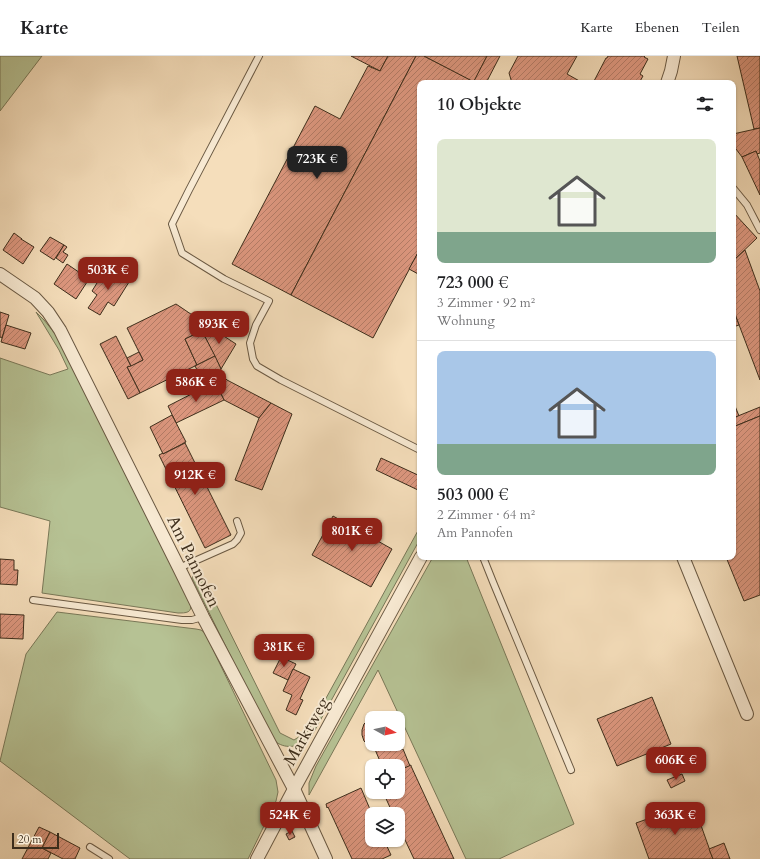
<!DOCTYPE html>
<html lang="de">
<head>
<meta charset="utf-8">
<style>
	:root { --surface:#fff; --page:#f6f6f6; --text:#202124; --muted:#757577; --line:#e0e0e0; --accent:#8f2418 }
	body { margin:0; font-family:Cardo,serif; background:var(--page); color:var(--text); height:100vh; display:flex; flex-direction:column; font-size:15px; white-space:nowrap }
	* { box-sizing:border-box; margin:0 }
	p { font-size:13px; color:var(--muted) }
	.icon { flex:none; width:22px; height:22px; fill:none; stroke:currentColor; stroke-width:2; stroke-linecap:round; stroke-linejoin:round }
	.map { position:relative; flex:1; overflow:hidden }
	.details { position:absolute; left:417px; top:24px; width:319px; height:480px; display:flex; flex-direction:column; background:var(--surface); border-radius:8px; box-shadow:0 1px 3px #0004 }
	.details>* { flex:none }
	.needle { width:26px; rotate:98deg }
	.controls { position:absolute; left:365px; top:655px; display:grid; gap:8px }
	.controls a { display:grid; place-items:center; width:40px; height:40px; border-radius:8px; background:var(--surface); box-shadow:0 1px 3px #0004; font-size:20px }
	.scale { position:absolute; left:12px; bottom:10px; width:47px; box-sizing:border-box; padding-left:4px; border:2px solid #3c2d1b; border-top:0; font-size:11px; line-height:14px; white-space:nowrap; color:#3c2d1b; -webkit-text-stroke:3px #f8ead3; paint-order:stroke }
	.price { position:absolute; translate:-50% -34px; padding:0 9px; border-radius:8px; background:var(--accent); color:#fff; font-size:13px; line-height:26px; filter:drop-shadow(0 1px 2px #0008) }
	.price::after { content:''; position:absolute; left:50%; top:24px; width:12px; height:9px; margin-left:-6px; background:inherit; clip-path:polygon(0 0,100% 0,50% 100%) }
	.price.selected { background:#222; color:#fff }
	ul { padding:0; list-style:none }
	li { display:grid; align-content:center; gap:8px; height:212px; padding:0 20px }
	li+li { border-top:1px solid var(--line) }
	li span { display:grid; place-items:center; height:124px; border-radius:8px; color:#555 }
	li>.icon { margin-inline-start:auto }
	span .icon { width:72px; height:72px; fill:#fffc; stroke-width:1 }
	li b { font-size:17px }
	h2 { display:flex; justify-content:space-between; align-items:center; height:48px; padding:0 20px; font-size:17px }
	header { display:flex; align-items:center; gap:24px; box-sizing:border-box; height:56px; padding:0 20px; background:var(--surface); border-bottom:1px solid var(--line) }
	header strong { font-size:19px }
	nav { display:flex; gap:22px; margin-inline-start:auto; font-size:14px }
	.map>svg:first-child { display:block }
	.grass { fill:#b6c294; stroke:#797858 }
	.building { fill:url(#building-hatch); stroke:#3c2d1b }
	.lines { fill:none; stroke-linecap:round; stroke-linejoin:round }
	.lane-casing { stroke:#6a5943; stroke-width:8 }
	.street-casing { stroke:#6a5943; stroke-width:14 }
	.lane { stroke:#f8ead3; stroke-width:6 }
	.street { stroke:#f8ead3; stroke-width:12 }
	.labels { text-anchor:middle; stroke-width:4; stroke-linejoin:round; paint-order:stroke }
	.street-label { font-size:17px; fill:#3c2d1b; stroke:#f8ead3 }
</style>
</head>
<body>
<header>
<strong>Karte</strong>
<nav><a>Karte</a><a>Ebenen</a><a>Teilen</a></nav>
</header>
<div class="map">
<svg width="760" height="803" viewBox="0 0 760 803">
	<defs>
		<pattern id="building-hatch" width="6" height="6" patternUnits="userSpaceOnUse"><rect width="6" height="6" fill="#dd977f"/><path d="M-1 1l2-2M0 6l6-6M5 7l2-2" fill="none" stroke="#b47c67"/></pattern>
	</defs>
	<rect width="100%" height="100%" fill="#f5debb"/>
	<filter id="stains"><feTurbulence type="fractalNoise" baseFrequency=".005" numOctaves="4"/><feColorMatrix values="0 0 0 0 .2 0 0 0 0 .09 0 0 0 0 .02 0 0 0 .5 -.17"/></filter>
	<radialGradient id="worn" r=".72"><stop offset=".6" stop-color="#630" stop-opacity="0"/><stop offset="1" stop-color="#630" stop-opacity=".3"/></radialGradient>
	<g class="grass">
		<path d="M0 0H42L0 55Z"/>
		<path d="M36 256 44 264 57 280 81 326 190 547C193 557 186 557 178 557L42 537 50 465 0 451V302L50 319 68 313 59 294Z"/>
		<path d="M420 471V483L310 683C300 690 287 694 276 686 273 684 270 680 268 676L192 522 197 510 280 677 294 684 308 675Z"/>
		<path d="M433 501H466L574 768 499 803H466L378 614 309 739V727L316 710Z"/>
		<path d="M57 556 196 573 201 574 205 577 276 724 278 736 276 745 248 803H130L0 705 26 598Z"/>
	</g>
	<g class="building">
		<path d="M351 0H388L380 15Z"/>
		<path d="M388 0H416L291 239 232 208 315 50 340 63 368 10 380 15Z"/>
		<path d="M416 0H424L477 27H420V193L373 282 291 239Z"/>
		<path d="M424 0H487L474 26Z"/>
		<path d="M487 0H500L486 27H477L474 25Z"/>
		<path d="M518 0H577L567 18 583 27H512L509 17Z"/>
		<path d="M608 0H645L644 1 648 3 640 18 643 20 639 27H593L606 2H607Z"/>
		<path d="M737 0H760V72L754 73Z"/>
		<path d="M760 72V97L757 98 756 95 742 101 733 89V78Z"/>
		<path d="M756 95 760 105V139L742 101Z"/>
		<path d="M733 156 757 182 733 205Z"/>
		<path d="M14 177 22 183H21L34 191 23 208 3 194Z"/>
		<path d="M50 181 64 189 54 204 40 195Z"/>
		<path d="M64 189 67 191 63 196 68 199 63 207 56 202Z"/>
		<path d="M420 193V219L409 213Z"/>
		<path d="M745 194 760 235V324L733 253V205Z"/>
		<path d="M67 208 89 223 76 243 54 228Z"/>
		<path d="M107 211 129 226 114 250 108 246 100 259 88 252 97 239 92 235Z"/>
		<path d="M176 248 210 271 185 283 197 309 140 337 127 311 143 304 127 272Z"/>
		<path d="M733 253 739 269 733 271Z"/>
		<path d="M0 256 9 259 2 282 0 281Z"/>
		<path d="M6 269 31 277 25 293 1 286Z"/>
		<path d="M210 271 236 288 221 313 202 275Z"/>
		<path d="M202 275 215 300 197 309 185 283Z"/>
		<path d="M116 280 131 310 127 311 140 337 128 343 100 288Z"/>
		<path d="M139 296 143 304 131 310 127 302Z"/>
		<path d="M215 300 221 313 220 316 225 322 206 331 195 310Z"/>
		<path d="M225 322 227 324 271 347 259 362 224 344 215 326Z"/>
		<path d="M215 326 224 344 176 367 168 350Z"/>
		<path d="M733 345 739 360 733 362Z"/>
		<path d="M271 347 292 358 262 434 235 424 259 362Z"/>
		<path d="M760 351V360L733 371V362Z"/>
		<path d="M172 359 186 386 163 398 150 371Z"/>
		<path d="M760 360V539L744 545 726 501H733V371Z"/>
		<path d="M185 387 231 479 205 492 159 399 163 397V398Z"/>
		<path d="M381 402 420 420V431L418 434 376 414Z"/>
		<path d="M333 460 392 493 371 531 312 499Z"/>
		<path d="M0 503 14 504V514H18L17 529 0 528Z"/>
		<path d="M0 558 24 559 23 583 0 582Z"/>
		<path d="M281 601 296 608 288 624 273 617Z"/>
		<path d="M293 613 310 621 300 643 303 644 296 659 286 654 292 639 283 635Z"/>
		<path d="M652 641 671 688 617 710 597 663Z"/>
		<path d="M372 663V688H397L400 694 403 693 410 710 398 715V710H382L374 691 368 689 364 685 362 679V674L364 668 368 664Z"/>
		<path d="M411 709V710L454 803H414L398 769V758H393L383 736H398V715Z"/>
		<path d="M682 718 685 725 671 732 667 724Z"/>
		<path d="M361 732 372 758V784H384L391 799 382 803H352L328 751 327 752 326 748Z"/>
		<path d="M693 747 713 803H649L636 767Z"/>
		<path d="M39 771 50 776 42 792 51 797 48 803H22Z"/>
		<path d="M292 775 295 781 289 784 286 778Z"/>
		<path d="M50 776 80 792 75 803H63L42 792Z"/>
		<path d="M724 787 730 803H713L709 793Z"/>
	</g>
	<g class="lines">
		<g class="lane-casing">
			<g id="lane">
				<path d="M259 0 189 134 172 168 182 197 224 223 269 245 256 269 250 287 253 303 257 310 281 324 420 394"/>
				<path d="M733 132 747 149 760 174"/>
				<path d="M483 501 493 526 571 714"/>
				<path d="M179 512 233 488 237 484 241 477 237 465"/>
				<path d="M33 544 182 564H192L203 561"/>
				<path d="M90 791 109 803"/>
			</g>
		</g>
		<g class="street-casing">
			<g id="street">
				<path d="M667 27 671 15 674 0"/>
				<path d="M0 218 35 242 48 256 60 274 179 512 203 561 294 733 326 803"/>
				<path d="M683 501 747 658"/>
				<path d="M257 803 294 733 421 501"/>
			</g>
		</g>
		<use href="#lane" class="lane"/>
		<use href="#street" class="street"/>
	</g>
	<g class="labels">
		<g class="street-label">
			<text transform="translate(194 505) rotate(64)" y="6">Am Pannofen</text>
			<text transform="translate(306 675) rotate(-61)" y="6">Marktweg</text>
		</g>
	</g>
	<rect width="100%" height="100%" filter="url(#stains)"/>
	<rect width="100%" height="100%" fill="url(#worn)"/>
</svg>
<div class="controls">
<a><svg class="needle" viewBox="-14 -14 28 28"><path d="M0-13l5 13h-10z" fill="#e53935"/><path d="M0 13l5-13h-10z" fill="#757577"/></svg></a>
<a><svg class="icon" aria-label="locate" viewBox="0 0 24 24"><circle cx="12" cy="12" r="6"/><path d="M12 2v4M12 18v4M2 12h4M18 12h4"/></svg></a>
<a><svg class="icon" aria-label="layers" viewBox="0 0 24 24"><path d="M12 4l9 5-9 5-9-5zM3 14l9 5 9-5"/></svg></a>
</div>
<div class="scale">20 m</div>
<b class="price selected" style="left:317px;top:124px">723K €</b>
<b class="price" style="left:108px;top:235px">503K €</b>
<b class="price" style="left:219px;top:289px">893K €</b>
<b class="price" style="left:196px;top:347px">586K €</b>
<b class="price" style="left:195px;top:440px">912K €</b>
<b class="price" style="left:352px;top:496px">801K €</b>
<b class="price" style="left:284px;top:612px">381K €</b>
<b class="price" style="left:676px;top:725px">606K €</b>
<b class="price" style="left:290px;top:780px">524K €</b>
<b class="price" style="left:675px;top:780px">363K €</b>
<section class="details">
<h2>10 Objekte<svg class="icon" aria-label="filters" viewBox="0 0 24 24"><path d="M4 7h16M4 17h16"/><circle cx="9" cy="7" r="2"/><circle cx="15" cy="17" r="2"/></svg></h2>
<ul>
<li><span style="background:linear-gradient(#dfe7d0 75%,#7fa58c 0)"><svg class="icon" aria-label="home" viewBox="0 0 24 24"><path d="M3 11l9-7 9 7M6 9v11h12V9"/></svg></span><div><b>723 000 €</b><p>3 Zimmer · 92 m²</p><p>Wohnung</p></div></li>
<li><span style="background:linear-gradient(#a9c7e8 75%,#7fa58c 0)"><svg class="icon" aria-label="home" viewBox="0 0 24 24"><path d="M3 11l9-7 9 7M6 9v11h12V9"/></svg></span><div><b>503 000 €</b><p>2 Zimmer · 64 m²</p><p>Am Pannofen</p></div></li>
</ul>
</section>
</div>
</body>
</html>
